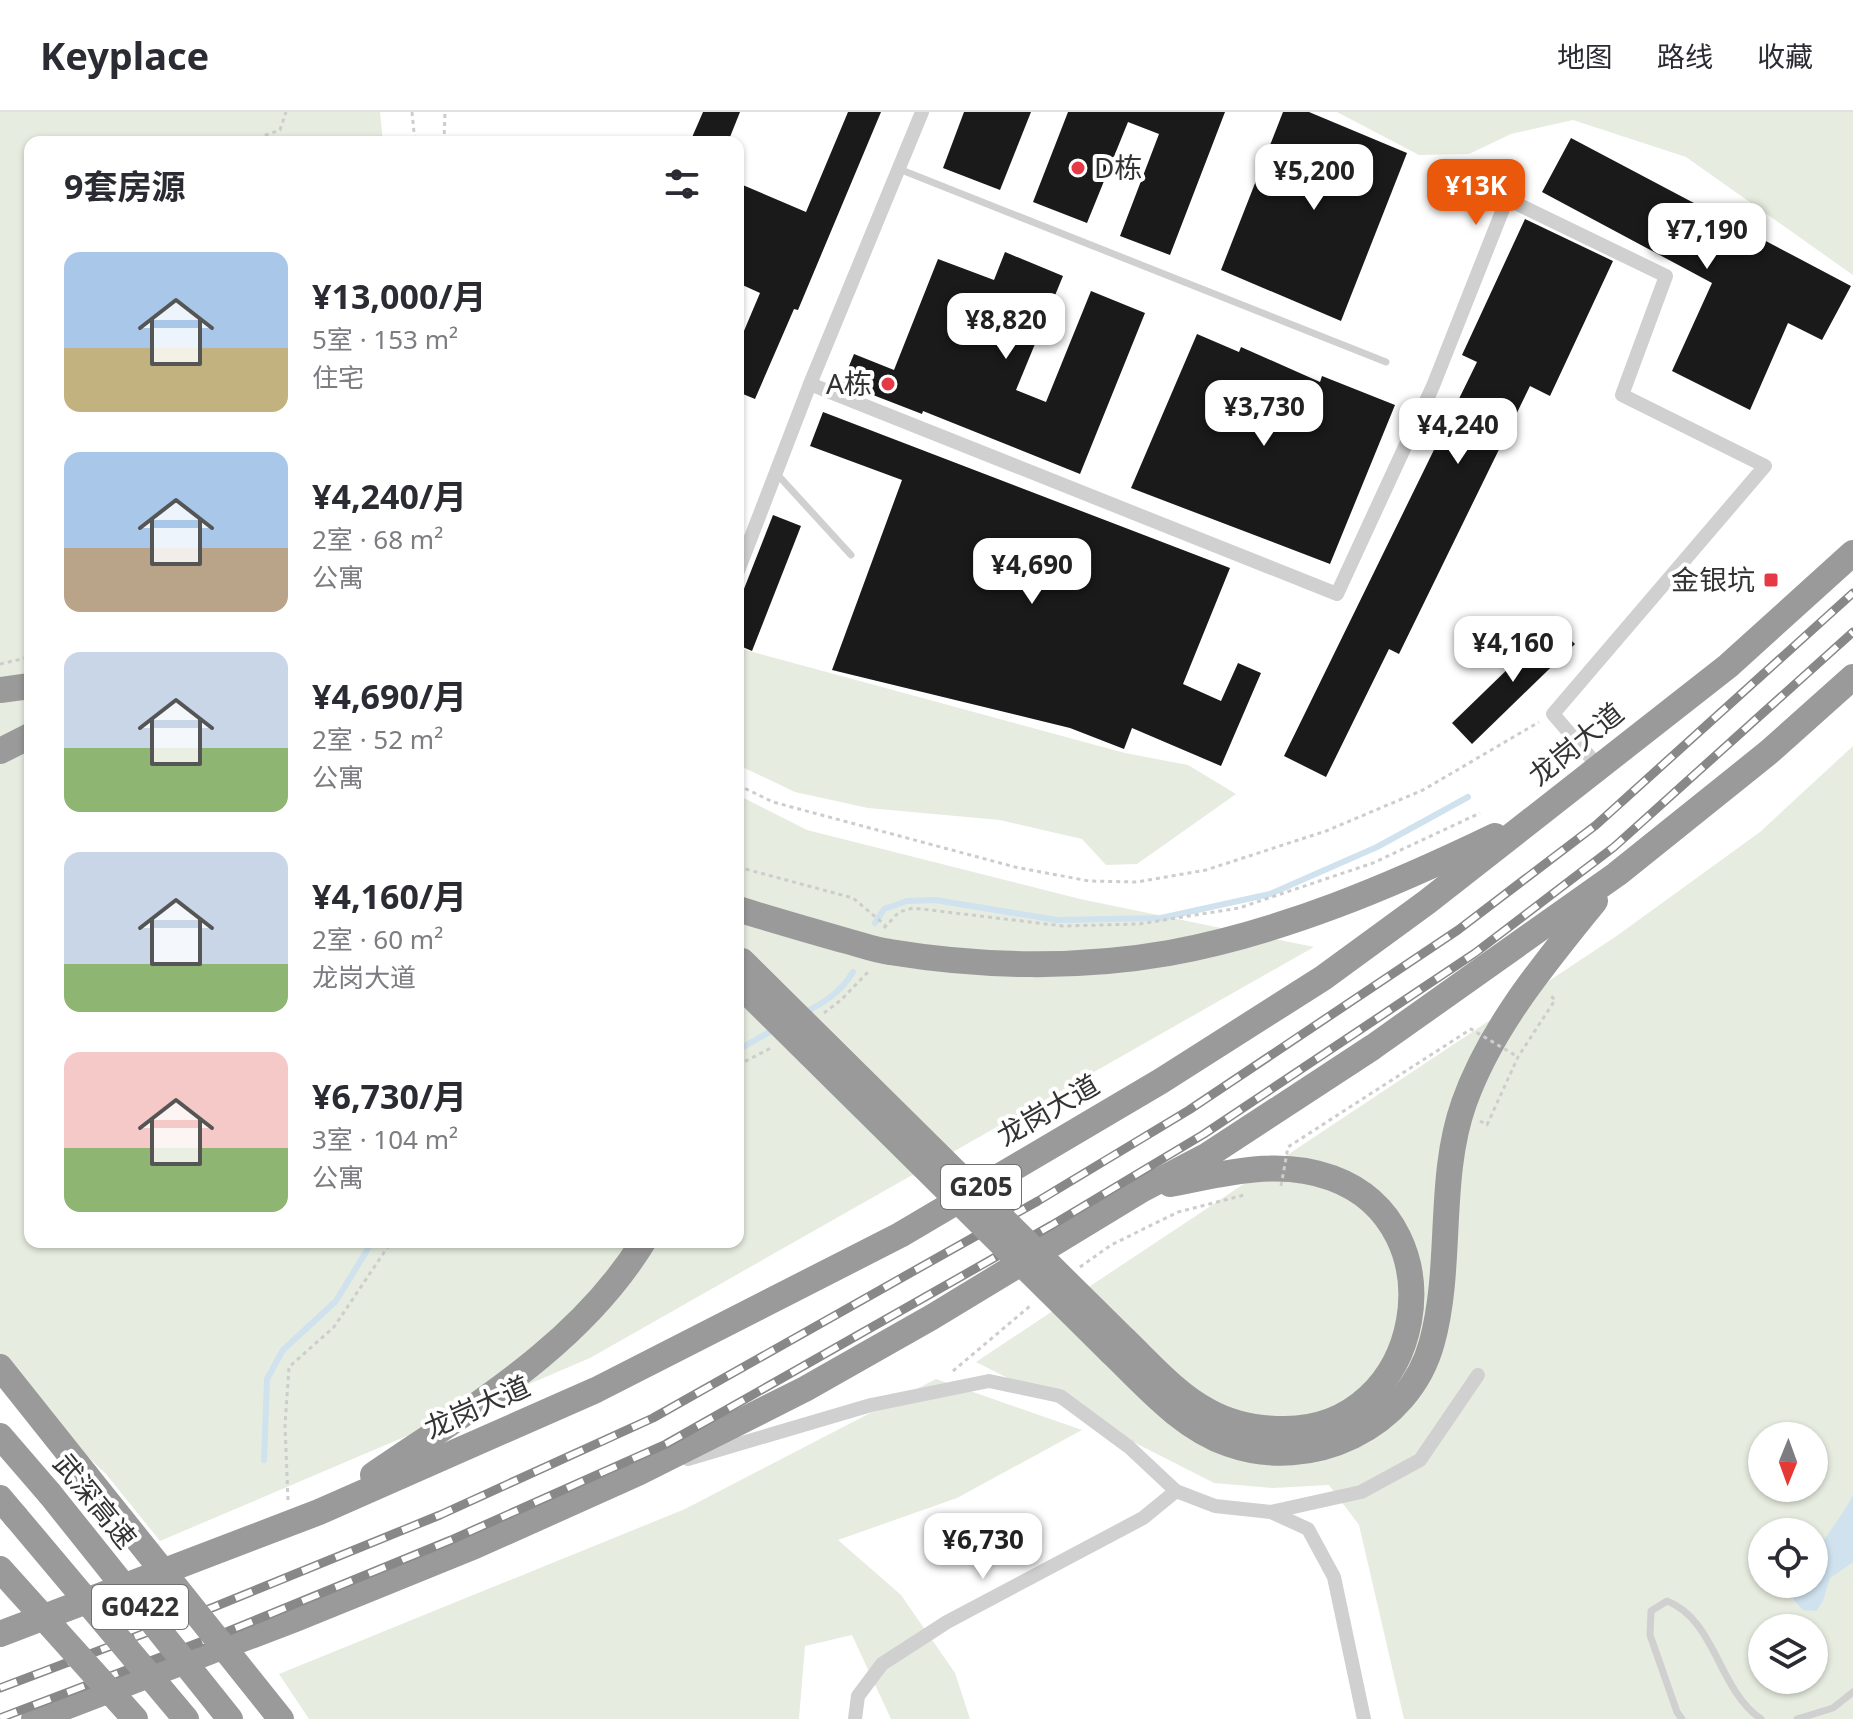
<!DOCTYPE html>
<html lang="zh">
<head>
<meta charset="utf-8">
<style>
	:root { --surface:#fff; --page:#f2f2f3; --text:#2b2b33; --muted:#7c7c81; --line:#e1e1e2; --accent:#ea580c }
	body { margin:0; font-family:"Noto Sans","Noto Sans SC",sans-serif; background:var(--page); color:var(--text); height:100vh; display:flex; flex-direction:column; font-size:30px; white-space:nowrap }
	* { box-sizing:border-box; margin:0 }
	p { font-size:26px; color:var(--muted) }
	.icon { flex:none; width:44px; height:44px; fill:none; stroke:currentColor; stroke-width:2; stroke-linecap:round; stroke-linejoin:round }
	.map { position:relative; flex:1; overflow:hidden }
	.panel { position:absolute; left:24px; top:24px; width:720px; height:1112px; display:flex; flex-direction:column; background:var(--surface); border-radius:16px; box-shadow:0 2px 6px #0004 }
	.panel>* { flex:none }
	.needle { width:52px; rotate:181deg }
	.controls { position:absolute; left:1748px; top:1310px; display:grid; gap:16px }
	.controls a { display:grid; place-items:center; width:80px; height:80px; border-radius:50%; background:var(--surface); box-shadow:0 2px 6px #0004; font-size:40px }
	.price { position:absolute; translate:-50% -68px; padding:0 18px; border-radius:16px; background:#fff; color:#222; font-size:26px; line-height:52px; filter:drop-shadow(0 2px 4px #0008) }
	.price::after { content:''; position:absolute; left:50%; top:48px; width:24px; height:18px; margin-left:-12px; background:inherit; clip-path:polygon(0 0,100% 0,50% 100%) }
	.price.selected { background:var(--accent); color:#fff }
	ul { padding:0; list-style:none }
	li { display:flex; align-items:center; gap:24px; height:200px; padding:0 40px }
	li span { display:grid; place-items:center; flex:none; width:224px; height:160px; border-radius:16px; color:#555 }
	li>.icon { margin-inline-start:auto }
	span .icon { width:96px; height:96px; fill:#fffc; stroke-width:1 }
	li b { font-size:34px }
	h2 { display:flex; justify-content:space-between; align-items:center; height:96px; padding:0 40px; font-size:34px }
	header { display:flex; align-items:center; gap:48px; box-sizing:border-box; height:112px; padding:0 40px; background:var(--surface); border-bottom:2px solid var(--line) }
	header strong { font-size:38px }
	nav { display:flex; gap:44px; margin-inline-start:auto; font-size:28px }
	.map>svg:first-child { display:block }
	.green { fill:#e6ecdf; fill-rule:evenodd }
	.water { fill:#cfe2ee }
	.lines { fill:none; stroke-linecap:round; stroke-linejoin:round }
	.stream { stroke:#cfe2ee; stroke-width:6 }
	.building { fill:#1a1a1a }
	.path { stroke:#cdcdcd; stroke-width:3; stroke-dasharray:4 4; stroke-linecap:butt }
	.lane { stroke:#d0d0d0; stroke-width:7 }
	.street { stroke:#d0d0d0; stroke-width:14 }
	.highway { stroke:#9a9a9a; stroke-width:26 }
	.rail-casing { stroke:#888; stroke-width:9 }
	.rail { stroke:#fff; stroke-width:6; stroke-dasharray:18; stroke-linecap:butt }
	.path-bridge { stroke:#cdcdcd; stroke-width:3; stroke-dasharray:4 4; stroke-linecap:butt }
	.highway-bridge { stroke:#9a9a9a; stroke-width:26 }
	.poi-dot { fill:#e63946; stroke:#fff; stroke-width:3 }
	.labels { text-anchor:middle; stroke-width:8; stroke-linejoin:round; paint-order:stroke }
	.shield { fill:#fff; stroke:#707070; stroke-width:2 }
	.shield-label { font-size:26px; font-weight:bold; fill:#333 }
	.poi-label { font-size:28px; fill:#333; stroke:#fff; text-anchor:end }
	.street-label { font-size:28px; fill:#333; stroke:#fff }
</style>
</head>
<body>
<header>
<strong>Keyplace</strong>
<nav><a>地图</a><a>路线</a><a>收藏</a></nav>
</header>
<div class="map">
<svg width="1853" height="1607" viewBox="0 0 1853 1607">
	<rect width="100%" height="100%" fill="#fff"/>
	<g class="green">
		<path d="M0 0H380L383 30H30V1130H738V683L807 718 1080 787 1314 835 590 1246 160 1429 106 1362 0 1263Z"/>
		<path d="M1337 0H1853V163L1686 45 1573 8 1511 22 1469 42 1419 43Z"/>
		<path d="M738 536 1125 641 1188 653 1236 682 1137 752 1106 753 1082 727 1000 708 868 696 795 680 738 653Z"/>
		<path d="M1853 634V1607H1404L1359 1413 1329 1373 1273 1376 1214 1371 976 1250 1618 823 1760 720ZM1762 1324H1814V1376H1762ZM1762 1420H1814V1472H1762ZM1762 1516H1814V1568H1762Z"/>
		<path d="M936 1267 1082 1318 957 1386 838 1428 901 1483 955 1561 970 1607H891L852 1523 805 1534 799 1607H309L279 1562 685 1397Z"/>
	</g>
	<path class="water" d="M1853 1383V1450L1830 1466 1823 1489 1816 1499 1803 1498 1793 1487 1794 1472H1814C1814 1466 1813 1458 1814 1452 1820 1426 1842 1407 1853 1383Z"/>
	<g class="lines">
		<g class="stream">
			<path d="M875 811 884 797 907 789 935 788 1057 808 1161 806 1270 782 1377 735 1468 685"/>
			<path d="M804 901C825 890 840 881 853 860"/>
			<path d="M738 938 773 918"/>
			<path d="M264 1348 267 1267 283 1238 336 1189 372 1130"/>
		</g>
	</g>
	<g class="building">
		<path d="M703 0H740L728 30H690Z"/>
		<path d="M848 0H881L798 198 794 197 755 287 738 280V233L760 181 738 171V71L806 100Z"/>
		<path d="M964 0H1031L1000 78 943 56Z"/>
		<path d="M1068 0H1225L1170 143 1120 124 1159 22 1128 10 1087 111 1033 90Z"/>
		<path d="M1283 0H1309L1407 41 1341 209 1221 158Z"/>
		<path d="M1571 26 1851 174 1822 228 1788 211 1750 298 1672 259 1712 171 1542 80Z"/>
		<path d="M1525 107 1613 149 1550 284 1530 274 1399 542 1389 537 1326 665 1284 644 1477 250 1462 243Z"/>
		<path d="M1005 140 1063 164 1016 278 1046 290 1091 179 1145 201 1080 362 923 299 922 302 842 271 854 242 894 258 938 147 994 168Z"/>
		<path d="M1197 222 1239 240 1241 235 1320 270 1322 264 1395 293 1330 452 1131 376Z"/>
		<path d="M823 300 1230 456 1183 572 1221 589 1238 551 1261 561 1221 654 1132 616 1124 637 1070 616 832 558 902 368 810 334Z"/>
		<path d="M773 403 801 414 752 539 738 533V492Z"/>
		<path d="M1554 512 1575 532 1472 632 1452 611Z"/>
	</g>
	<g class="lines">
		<g class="path">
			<path d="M412 0 415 30"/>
			<path d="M262 30 263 24 280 18 286 0"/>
			<path d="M444 30 445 0"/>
			<path d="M0 552 30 545"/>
			<path d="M738 673 773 690 1015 755 1089 769 1137 770 1206 758 1326 719 1423 678 1539 610"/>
			<path d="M738 755 853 786 885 813"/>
			<path d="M884 816 899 800 913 796 1063 814 1139 812 1239 796 1373 751 1480 701"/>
			<path d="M824 901 841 888 868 860"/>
			<path d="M738 953 771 936"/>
			<path d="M1480 1009 1487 1013 1518 945 1555 888 1551 884"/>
			<path d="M1080 1155 1111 1133 1178 1100 1244 1083"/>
			<path d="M953 1259 1030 1194"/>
			<path d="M288 1388 285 1313 289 1255 334 1215 391 1130"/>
		</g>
		<g class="lane">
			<path d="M899 57 1386 250"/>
			<path d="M776 361 851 443"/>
			<path d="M1682 1607 1677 1600 1650 1523 1651 1499 1667 1489C1716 1508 1718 1578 1761 1607"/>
			<path d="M1797 1607 1833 1596 1853 1580"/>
		</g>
		<g class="street">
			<path d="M810 272 1337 482 1433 274 1507 87 1666 164 1622 283 1765 354 1553 602 1598 654"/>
			<path d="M738 459 810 272 922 0"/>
			<path d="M688 1347 871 1293 989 1269 1060 1284 1129 1335 1176 1379 1215 1394 1271 1400 1308 1417 1334 1465 1364 1607"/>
			<path d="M1271 1400 1361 1380 1420 1348 1478 1263"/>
			<path d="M855 1607 858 1584 882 1552 947 1510 1143 1406 1176 1379"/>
		</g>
		<g class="highway">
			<path d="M0 578 30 574"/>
			<path d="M0 639 30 624"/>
			<path d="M738 797C773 808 808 818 843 828 859 832 874 838 890 840 981 855 1079 857 1169 841 1283 820 1391 774 1495 724"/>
			<path d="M1125 1228C1150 1252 1177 1283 1208 1299 1231 1312 1257 1317 1284 1317 1425 1318 1460 1113 1332 1066 1278 1046 1224 1062 1170 1072"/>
			<path d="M1111 1240C1146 1274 1182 1316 1229 1332 1311 1361 1409 1316 1432 1230 1453 1153 1437 1067 1464 991 1491 915 1545 851 1595 789"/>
			<path d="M0 1255 86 1363"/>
			<path d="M0 1324 50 1382"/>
			<path d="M373 1363C471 1296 579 1234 643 1130"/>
			<path d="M0 1386 16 1405"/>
			<path d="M0 1522 319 1400 596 1278 900 1123 1161 969 1323 866 1427 790 1728 554 1853 441"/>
			<path d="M34 1607 295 1507 475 1434 638 1361 805 1277 932 1205 1143 1077 1208 1043 1373 935 1617 762 1769 640 1853 565"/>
		</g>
		<g class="rail-casing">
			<g id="rail">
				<path d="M0 1576 214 1495 440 1403 653 1306 1038 1089 1189 998 1458 818 1596 713 1853 481"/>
				<path d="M0 1606 224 1521 451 1428 666 1332 1052 1113 1204 1022 1475 841 1614 735 1853 520"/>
			</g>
		</g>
		<use href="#rail" class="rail"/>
		<path class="path-bridge" d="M1281 1074 1288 1035 1471 917 1518 945"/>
		<g class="highway-bridge">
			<path d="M742 849 1125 1228"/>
			<path d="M738 871 1111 1240"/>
			<path d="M86 1363 281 1607"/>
			<path d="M50 1382 230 1607"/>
			<path d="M16 1405 186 1607"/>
			<path d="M0 1457 135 1607"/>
		</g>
	</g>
	<g class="poi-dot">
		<circle cx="1078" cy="56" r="8"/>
		<circle cx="888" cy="272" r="8"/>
		<rect x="1763" y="460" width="16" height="16" rx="4"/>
	</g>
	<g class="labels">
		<g class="shield">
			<rect x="941" y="1053" width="80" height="44" rx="6"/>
			<rect x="92" y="1473" width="96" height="44" rx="6"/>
		</g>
		<g class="shield-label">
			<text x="981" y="1084">G205</text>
			<text x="140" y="1504">G0422</text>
		</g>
		<g class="poi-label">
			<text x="1094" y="66" text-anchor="start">D栋</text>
			<text x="872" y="282">A栋</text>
			<text x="1755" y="478">金银坑</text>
		</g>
		<g class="street-label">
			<text transform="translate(1576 632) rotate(-39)" y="10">龙岗大道</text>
			<text transform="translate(1048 998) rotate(-30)" y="10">龙岗大道</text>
			<text transform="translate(477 1295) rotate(-24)" y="10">龙岗大道</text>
			<text transform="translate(95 1389) rotate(51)" y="10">武深高速</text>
		</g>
	</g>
</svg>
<div class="controls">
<a><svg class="needle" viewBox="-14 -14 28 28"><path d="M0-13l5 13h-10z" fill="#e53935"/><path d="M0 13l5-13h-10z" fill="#7c7c81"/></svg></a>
<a><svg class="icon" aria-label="locate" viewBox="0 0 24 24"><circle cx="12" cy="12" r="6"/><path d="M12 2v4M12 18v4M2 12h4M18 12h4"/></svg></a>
<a><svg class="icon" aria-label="layers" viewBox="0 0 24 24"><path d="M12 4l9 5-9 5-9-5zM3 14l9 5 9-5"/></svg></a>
</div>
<b class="price" style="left:1314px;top:100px">¥5,200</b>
<b class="price selected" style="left:1476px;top:115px">¥13K</b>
<b class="price" style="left:1707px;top:159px">¥7,190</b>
<b class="price" style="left:1006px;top:249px">¥8,820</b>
<b class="price" style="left:1264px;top:336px">¥3,730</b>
<b class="price" style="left:1458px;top:354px">¥4,240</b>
<b class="price" style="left:1032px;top:494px">¥4,690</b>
<b class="price" style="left:1513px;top:572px">¥4,160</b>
<b class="price" style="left:983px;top:1469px">¥6,730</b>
<section class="panel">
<h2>9套房源<svg class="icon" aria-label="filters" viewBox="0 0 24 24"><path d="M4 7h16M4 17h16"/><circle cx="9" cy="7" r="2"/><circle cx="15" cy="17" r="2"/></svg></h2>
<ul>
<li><span style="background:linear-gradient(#a9c7e8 60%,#c2b280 0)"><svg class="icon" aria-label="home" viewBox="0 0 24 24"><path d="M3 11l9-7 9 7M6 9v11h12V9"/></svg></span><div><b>¥13,000/月</b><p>5室 · 153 m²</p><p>住宅</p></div></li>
<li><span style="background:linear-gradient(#a9c7e8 60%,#b9a48a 0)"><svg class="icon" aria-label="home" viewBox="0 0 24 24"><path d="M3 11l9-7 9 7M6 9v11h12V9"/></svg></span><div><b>¥4,240/月</b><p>2室 · 68 m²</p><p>公寓</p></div></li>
<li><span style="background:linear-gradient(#c9d6e8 60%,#8fb573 0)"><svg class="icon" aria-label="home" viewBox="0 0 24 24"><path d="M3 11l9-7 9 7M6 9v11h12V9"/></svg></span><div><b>¥4,690/月</b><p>2室 · 52 m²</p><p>公寓</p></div></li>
<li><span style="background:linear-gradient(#c9d6e8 70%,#8fb573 0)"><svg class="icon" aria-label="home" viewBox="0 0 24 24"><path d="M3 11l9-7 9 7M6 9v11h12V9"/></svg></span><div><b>¥4,160/月</b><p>2室 · 60 m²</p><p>龙岗大道</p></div></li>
<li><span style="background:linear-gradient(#f6c9c9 60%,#8fb573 0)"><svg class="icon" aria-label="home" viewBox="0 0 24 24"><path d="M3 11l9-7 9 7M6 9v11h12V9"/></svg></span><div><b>¥6,730/月</b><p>3室 · 104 m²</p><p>公寓</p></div></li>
</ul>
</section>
</div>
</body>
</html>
